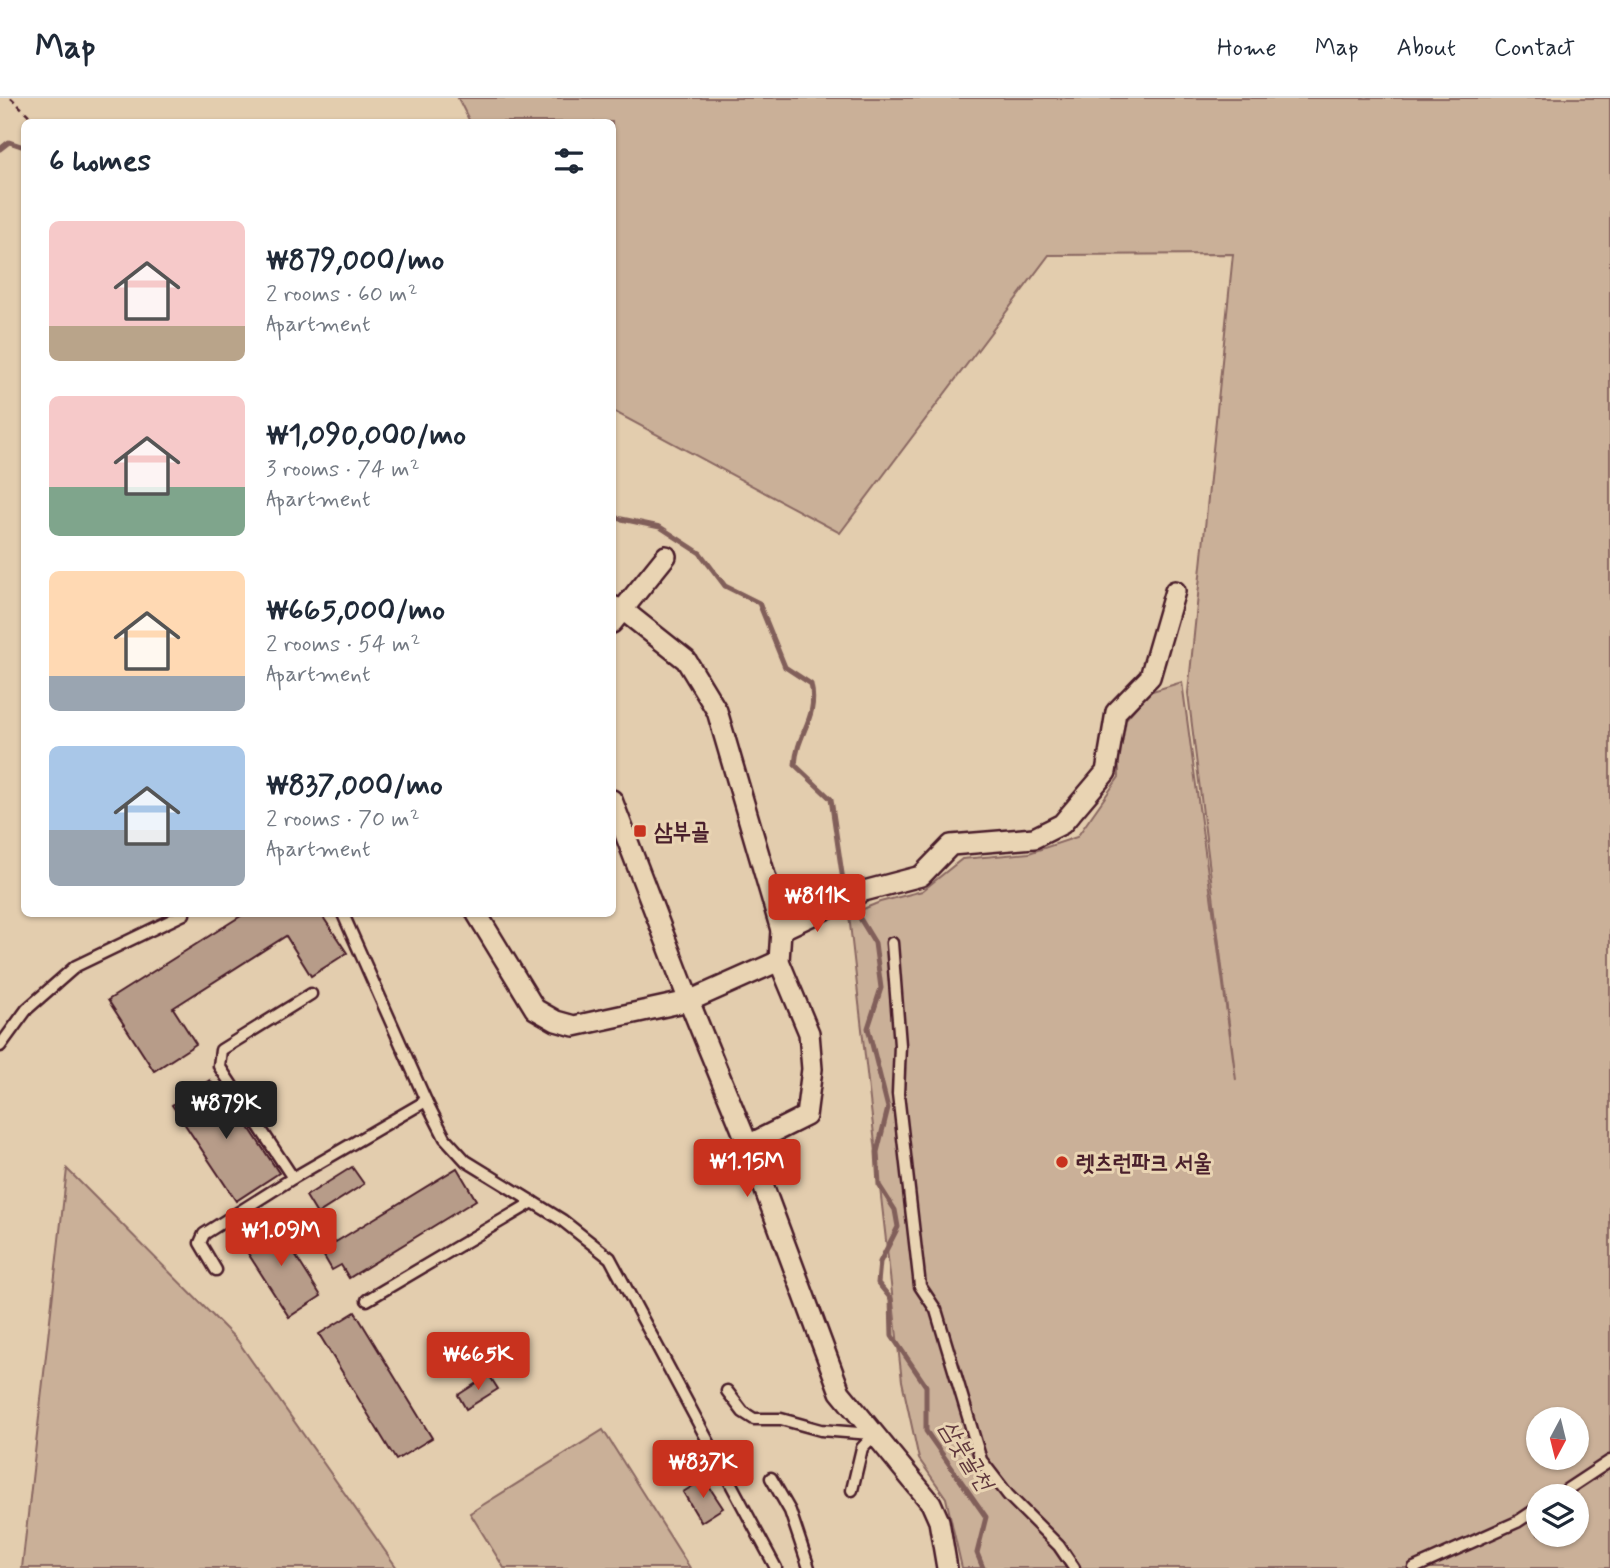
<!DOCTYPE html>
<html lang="en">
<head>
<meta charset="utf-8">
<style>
	:root { --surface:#fff; --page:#f6f6f7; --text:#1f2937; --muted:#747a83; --line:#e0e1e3; --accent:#c8321e }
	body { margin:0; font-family:Mynerve,"Poor Story",sans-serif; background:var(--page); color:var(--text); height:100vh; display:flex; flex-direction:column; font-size:26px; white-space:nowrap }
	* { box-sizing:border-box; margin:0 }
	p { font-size:23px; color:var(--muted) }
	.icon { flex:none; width:38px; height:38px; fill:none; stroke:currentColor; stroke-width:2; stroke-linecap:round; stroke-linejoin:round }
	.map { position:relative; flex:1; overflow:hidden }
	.side { position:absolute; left:21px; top:21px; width:595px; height:798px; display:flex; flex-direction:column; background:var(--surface); border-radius:10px; box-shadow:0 2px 5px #0004 }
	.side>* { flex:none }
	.needle { width:46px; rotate:187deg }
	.fabs { position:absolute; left:1526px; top:1309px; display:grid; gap:14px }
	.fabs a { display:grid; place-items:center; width:63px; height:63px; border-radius:50%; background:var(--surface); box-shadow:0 2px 5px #0004; font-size:35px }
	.price { position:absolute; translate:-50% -60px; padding:0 16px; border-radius:7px; background:var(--accent); color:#fff; font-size:23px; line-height:46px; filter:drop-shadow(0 2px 4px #0008) }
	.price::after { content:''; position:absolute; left:50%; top:42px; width:21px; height:16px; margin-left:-10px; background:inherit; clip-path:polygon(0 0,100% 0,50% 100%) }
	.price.on { background:#222; color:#fff }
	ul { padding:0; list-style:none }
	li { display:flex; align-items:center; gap:21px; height:175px; padding:0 28px }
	li span { display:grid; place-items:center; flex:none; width:196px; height:140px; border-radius:10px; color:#555 }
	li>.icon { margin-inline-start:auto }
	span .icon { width:84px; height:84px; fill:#fffc; stroke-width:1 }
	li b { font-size:30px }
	h2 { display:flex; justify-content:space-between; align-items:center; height:84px; padding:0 28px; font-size:30px }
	header { display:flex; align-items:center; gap:42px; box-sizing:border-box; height:98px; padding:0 35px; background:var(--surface); border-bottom:2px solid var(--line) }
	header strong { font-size:33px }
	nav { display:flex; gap:38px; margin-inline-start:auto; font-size:24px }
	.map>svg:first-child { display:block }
	.green { fill:#cab098; stroke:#8a6862; stroke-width:2; fill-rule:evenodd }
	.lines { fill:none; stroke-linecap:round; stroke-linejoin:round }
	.stream { stroke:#815e5a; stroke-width:5 }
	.building { fill:#b79c89; stroke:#4a1f2b; stroke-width:2 }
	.service-casing { stroke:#4a1f2b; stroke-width:15 }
	.minor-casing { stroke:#4a1f2b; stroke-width:24 }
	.path { stroke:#4a1f2b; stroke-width:2.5; stroke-dasharray:5 5; stroke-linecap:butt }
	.service { stroke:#e9d4b3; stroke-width:10 }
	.minor { stroke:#e9d4b3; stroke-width:19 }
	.poi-dot { fill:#c8321e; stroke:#e9d4b3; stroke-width:2.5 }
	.labels { text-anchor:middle; stroke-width:6; stroke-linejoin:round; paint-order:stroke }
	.poi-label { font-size:23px; font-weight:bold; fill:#4a1f2b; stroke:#e9d4b3; text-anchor:start }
	.water-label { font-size:24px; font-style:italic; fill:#61393e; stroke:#e9d4b3 }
</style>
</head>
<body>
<header>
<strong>Map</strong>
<nav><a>Home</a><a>Map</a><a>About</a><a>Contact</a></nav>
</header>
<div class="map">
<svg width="1610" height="1470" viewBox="0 0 1610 1470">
	<rect width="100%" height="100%" fill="#e3cdae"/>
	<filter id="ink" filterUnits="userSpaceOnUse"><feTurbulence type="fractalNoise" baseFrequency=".0143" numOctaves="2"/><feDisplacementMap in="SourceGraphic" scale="14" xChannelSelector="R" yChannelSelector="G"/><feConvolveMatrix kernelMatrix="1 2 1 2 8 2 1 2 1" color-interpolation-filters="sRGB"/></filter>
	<g filter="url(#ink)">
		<g class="green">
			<path d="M458 0H1610V1470H962L946 1400 919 1361 902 1283 849 817 880 804 922 793 962 761 1029 755 1077 739 1119 679 1118 630 1149 594 1182 584 1236 982 1188 595 1233 156 1049 157 840 435 613 313 612 24H470ZM1538 1321H1577V1360H1538ZM1538 1398H1577V1437H1538Z"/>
			<path d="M67 1071 237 1242 397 1470H22Z"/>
			<path d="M603 1332 690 1470H504L470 1415Z"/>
		</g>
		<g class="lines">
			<g class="stream">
				<path d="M0 51 9 44 24 49"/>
				<path d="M612 419 660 429 700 455 725 488 759 505 785 569 811 586C819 620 797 634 795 667L831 701 845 796"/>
				<path d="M850 804 875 845 881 890 868 930 888 1010 877 1054 879 1087 895 1112 898 1129 880 1164 878 1185 891 1201 892 1238 926 1288V1333L986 1419 977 1455 983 1470"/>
			</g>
		</g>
		<g class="building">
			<path d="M244 816H321L347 855 311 878 286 838 173 910 196 946 154 973 108 902Z"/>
			<path d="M210 982 234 1019 240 1016 279 1075 236 1103 172 1007Z"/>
			<path d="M352 1069 364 1086 317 1116 306 1098Z"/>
			<path d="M457 1070 476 1102 349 1180 341 1167 332 1172 321 1153Z"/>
			<path d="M273 1122 321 1198 289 1219 240 1143Z"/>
			<path d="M355 1214 432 1340 396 1362 319 1236Z"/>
			<path d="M489 1277 498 1291 466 1311 458 1297Z"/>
			<path d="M704 1381 723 1410 701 1424 683 1394Z"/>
		</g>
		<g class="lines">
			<g class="service-casing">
				<g id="service">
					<path d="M343 816 426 1003 445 1040 466 1063 562 1122 610 1160 776 1470"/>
					<path d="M892 845 900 947 898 996 920 1188 936 1212 981 1362 1008 1397 1059 1448 1074 1470"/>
					<path d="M0 948 27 911 76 868 184 816"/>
					<path d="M293 1080 426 1003"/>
					<path d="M216 1172 200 1145 204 1136 293 1080 219 968 221 952 311 896"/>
					<path d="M367 1202 533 1104"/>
					<path d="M727 1293 743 1314 754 1321H781L821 1332 871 1336"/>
					<path d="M771 1380 790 1413 809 1470"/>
					<path d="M852 1392 862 1350 875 1336"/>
					<path d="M1557 1398 1610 1363"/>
					<path d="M1414 1470 1517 1424 1538 1410"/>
				</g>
			</g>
			<g class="minor-casing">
				<g id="minor">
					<path d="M612 508 623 512 686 562 717 613 781 832 779 863 809 935 812 971 806 1018 748 1047"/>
					<path d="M612 525 666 458"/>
					<path d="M612 702 689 903 748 1047 840 1294 931 1405 939 1423 947 1470"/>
					<path d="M477 816 535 911 556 923 574 928 689 903 779 863"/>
					<path d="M781 832 864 793 921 778 951 747 1034 740 1062 726 1106 674 1116 614 1150 579 1175 493"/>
				</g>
			</g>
			<path class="path" d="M11 0 36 24"/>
			<use href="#service" class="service"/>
			<use href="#minor" class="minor"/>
		</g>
	</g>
	<g class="poi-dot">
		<rect x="633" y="726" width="14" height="14" rx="3.5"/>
		<circle cx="1062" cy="1064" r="7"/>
	</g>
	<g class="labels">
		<g class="poi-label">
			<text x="654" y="741">삼부골</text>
			<text x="1076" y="1072">렛츠런파크 서울</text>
		</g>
		<g class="water-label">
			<text transform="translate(967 1357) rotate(58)" y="8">삼붓골천</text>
		</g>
	</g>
</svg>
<div class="fabs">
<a><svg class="needle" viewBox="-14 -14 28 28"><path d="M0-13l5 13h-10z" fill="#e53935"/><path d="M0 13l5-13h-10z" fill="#747a83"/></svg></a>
<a><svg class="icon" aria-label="layers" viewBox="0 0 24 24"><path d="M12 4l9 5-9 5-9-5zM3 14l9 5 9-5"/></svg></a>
</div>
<b class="price" style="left:817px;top:836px">₩811K</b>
<b class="price on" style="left:226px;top:1043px">₩879K</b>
<b class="price" style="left:747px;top:1101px">₩1.15M</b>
<b class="price" style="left:281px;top:1170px">₩1.09M</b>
<b class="price" style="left:478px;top:1294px">₩665K</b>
<b class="price" style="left:703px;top:1402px">₩837K</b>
<section class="side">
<h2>6 homes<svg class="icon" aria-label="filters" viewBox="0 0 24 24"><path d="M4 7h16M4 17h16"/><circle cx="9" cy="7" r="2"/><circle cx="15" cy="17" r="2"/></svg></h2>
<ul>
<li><span style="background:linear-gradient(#f6c9c9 75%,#b9a48a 0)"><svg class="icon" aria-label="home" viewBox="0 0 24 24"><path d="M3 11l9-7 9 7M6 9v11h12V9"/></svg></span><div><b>₩879,000/mo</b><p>2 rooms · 60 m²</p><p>Apartment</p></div></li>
<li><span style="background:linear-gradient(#f6c9c9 65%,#7fa58c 0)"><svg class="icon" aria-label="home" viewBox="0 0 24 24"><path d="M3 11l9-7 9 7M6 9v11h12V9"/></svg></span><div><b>₩1,090,000/mo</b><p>3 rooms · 74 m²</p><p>Apartment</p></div></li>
<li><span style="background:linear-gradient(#ffd9b3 75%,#9aa5b1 0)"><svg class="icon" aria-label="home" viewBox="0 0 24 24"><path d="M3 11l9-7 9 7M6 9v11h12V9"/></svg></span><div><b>₩665,000/mo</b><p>2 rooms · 54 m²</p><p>Apartment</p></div></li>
<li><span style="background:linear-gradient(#a9c7e8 60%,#9aa5b1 0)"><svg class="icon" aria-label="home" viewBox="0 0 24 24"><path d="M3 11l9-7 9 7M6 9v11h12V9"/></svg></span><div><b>₩837,000/mo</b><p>2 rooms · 70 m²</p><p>Apartment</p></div></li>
</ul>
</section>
</div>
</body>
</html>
